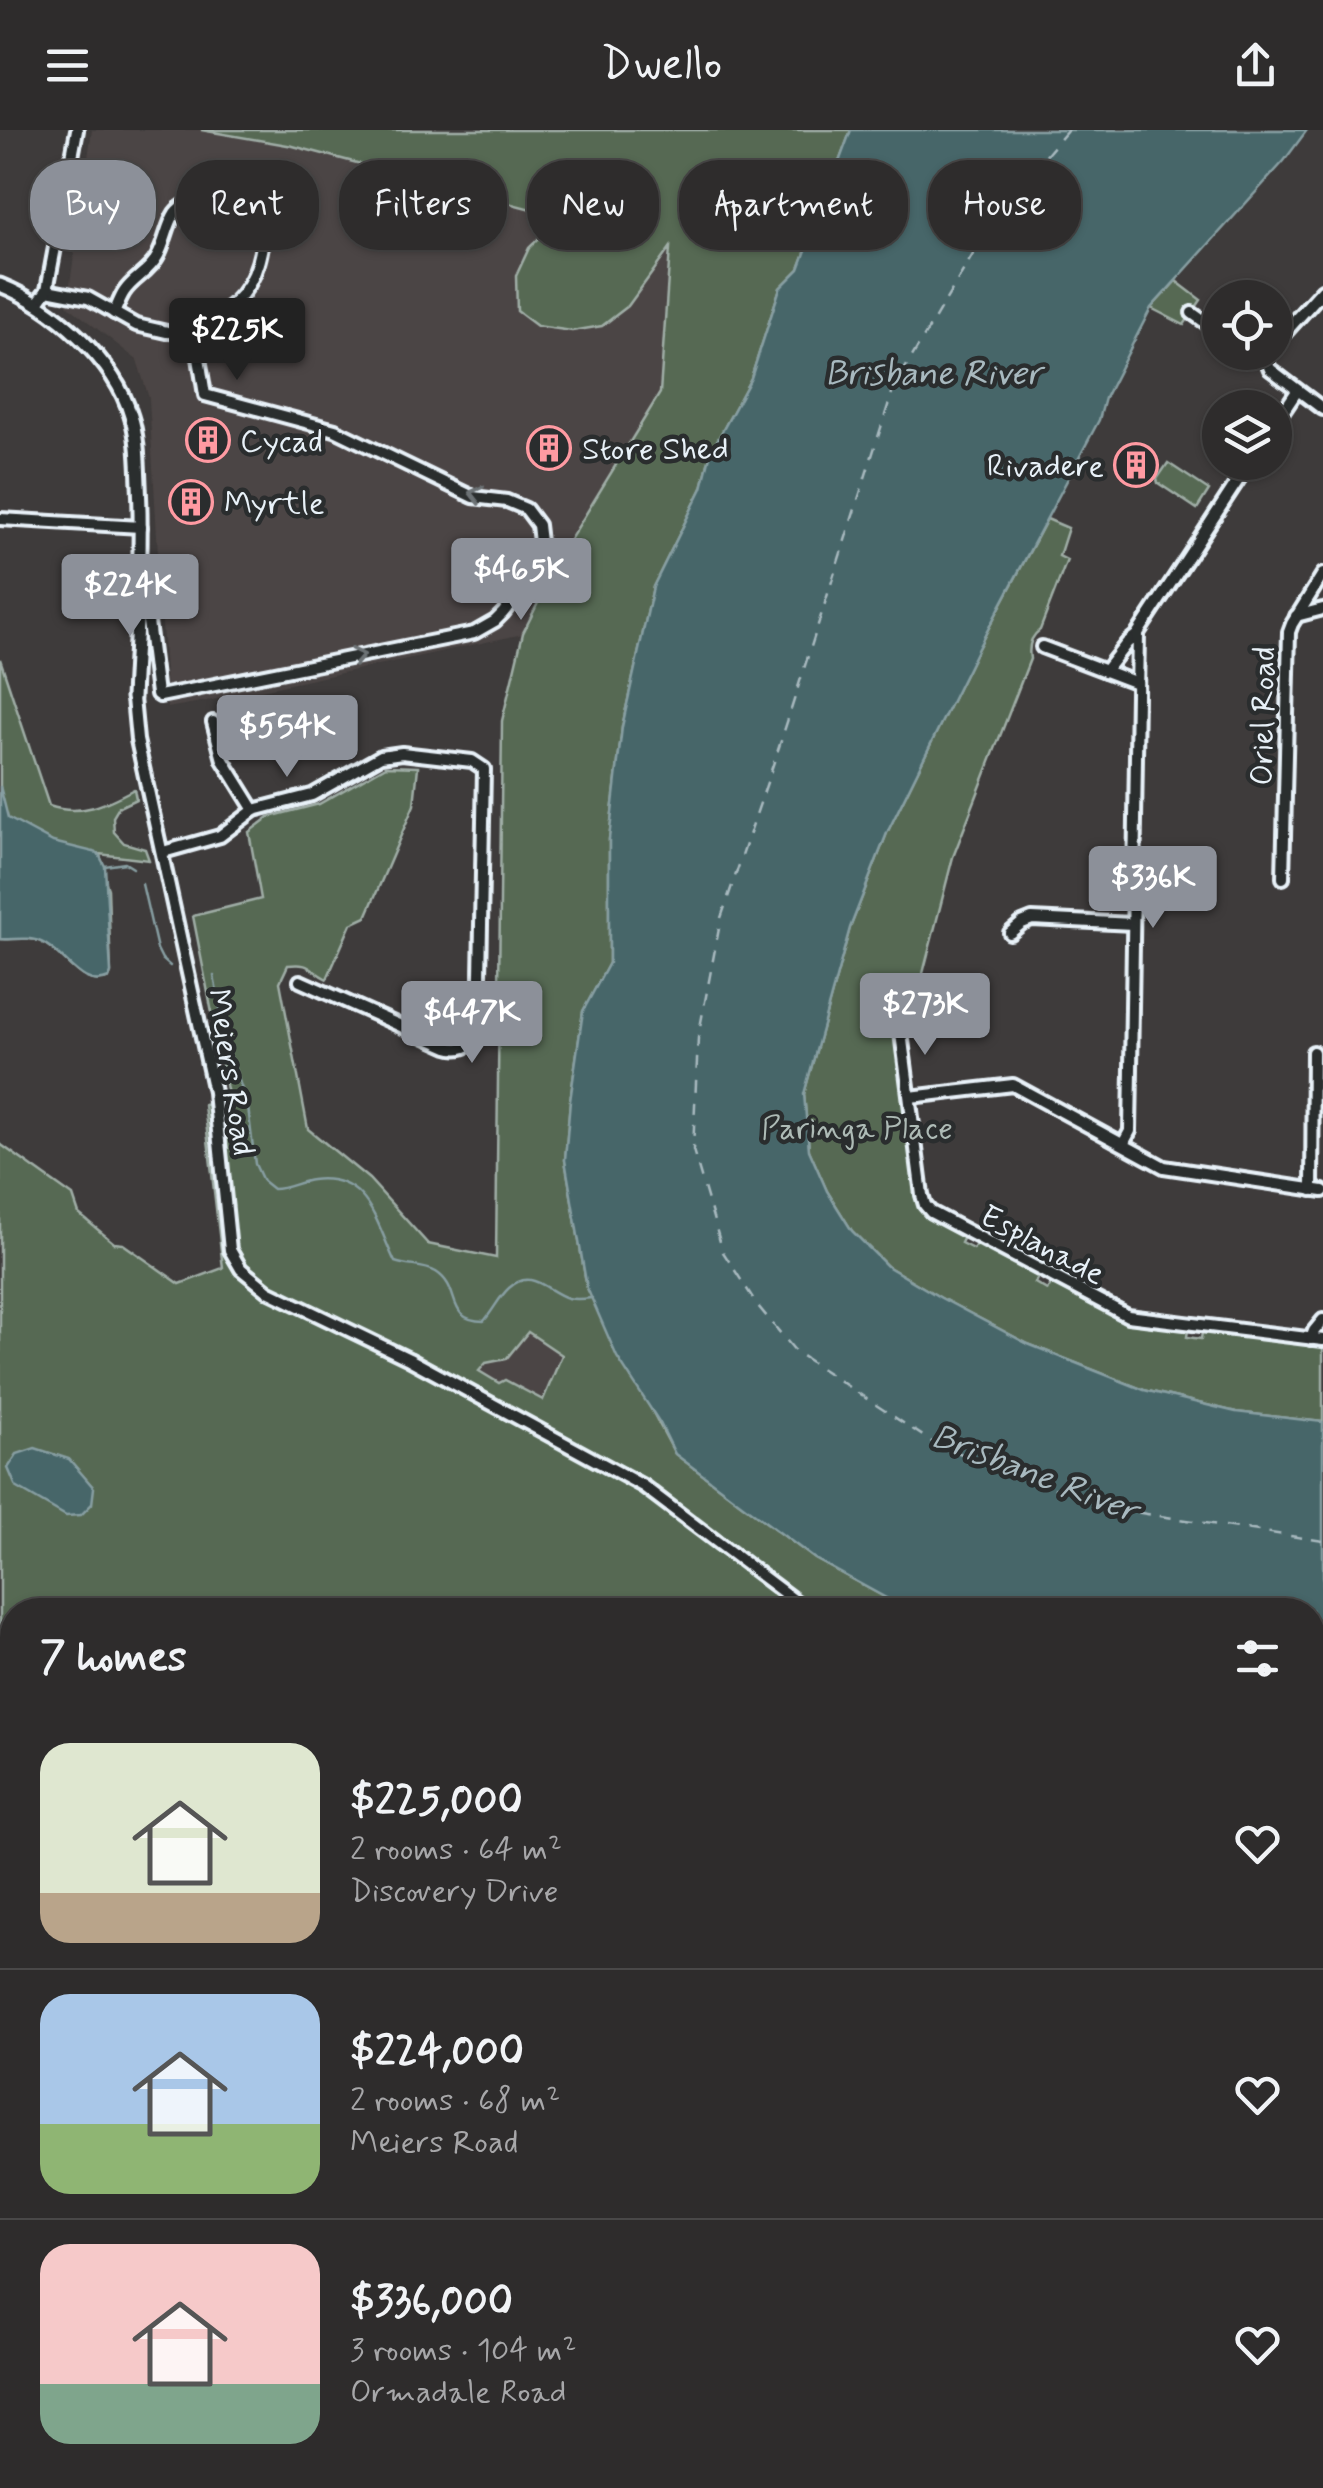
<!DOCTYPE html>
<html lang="en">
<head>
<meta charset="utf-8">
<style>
	:root { --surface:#2e2c2c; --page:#3a3838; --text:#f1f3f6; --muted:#a7a7a9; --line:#494848; --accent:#8c9099 }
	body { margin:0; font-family:Mynerve,sans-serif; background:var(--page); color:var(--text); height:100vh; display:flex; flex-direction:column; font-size:38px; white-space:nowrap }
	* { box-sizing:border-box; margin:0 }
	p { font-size:32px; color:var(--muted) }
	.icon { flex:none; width:55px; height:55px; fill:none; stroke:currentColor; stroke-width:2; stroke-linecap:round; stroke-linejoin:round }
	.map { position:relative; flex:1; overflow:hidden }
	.side { position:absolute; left:0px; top:1468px; width:1325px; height:892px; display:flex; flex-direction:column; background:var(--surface); border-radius:40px 40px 0 0; box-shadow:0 2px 8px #0004,0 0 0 2px var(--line) }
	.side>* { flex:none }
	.guide { position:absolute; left:30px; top:30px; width:1265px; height:90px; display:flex; gap:20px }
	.controls { position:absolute; left:1202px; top:150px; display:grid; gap:20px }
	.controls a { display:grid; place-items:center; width:90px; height:90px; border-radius:50%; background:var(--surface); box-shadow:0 2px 8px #0004,0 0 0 2px var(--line); font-size:50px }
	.price { position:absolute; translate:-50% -85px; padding:0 22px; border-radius:10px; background:var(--accent); color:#fff; font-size:32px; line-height:65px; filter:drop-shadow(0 2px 5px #0008) }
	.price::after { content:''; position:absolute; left:50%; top:60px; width:30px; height:22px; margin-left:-15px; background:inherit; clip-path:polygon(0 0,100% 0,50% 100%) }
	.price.selected { background:#222; color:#fff }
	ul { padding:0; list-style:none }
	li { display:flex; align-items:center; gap:30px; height:250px; padding:0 40px }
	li+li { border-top:2px solid var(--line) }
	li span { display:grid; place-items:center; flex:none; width:280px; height:200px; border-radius:30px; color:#555 }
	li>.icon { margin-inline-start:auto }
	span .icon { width:120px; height:120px; fill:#fffc; stroke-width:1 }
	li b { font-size:42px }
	h2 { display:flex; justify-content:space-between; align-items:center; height:120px; padding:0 40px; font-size:42px }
	.tag { padding:0 35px; border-radius:40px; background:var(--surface); box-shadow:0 2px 8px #0004,0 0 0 2px var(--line); font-size:35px; line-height:90px }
	.tag.selected { background:var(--accent); color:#fff }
	header { display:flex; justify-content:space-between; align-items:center; height:130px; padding:0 40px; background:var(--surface); font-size:45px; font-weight:600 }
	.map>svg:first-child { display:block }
	.built { fill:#4c4544 }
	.green { fill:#566953; stroke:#9fada6; stroke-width:2.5; fill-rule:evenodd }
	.water { fill:#476669; stroke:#879ea2; stroke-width:2.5 }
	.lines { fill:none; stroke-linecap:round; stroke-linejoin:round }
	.stream { stroke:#879ea2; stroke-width:2.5 }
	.ferry { stroke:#a8b9bf; stroke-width:2.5; stroke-dasharray:12 10; stroke-linecap:butt }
	.minor-casing { stroke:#e8f1f8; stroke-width:18 }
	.tertiary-casing { stroke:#e8f1f8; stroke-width:19 }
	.minor { stroke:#2a2d2e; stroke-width:10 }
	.tertiary { stroke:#2a2d2e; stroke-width:11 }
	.oneway { stroke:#6c7275 }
	.labels { text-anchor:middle; stroke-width:9; stroke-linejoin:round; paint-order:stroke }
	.poi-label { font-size:32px; fill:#e8f1f8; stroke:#2a2d2e; text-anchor:start }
	.street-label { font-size:32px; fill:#e8f1f8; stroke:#2a2d2e }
	.park-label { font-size:32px; fill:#aebbb6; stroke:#2a2d2e }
	.water-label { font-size:35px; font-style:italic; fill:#a8b9bf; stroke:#2a2d2e }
</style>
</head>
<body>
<header><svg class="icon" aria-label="menu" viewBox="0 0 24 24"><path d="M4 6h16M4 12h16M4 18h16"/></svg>Dwello<svg class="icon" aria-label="share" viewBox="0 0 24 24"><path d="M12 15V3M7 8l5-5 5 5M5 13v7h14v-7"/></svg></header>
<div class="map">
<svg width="1323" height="2358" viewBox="0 0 1323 2358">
	<rect width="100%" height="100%" fill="#3e3b3b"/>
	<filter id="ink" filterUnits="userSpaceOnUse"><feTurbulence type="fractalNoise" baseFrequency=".01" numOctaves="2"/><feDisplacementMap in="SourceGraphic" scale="20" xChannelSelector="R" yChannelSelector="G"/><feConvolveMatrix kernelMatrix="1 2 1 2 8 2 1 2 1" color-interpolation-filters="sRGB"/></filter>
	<g filter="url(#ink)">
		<g class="built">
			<path d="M92 0H201L293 16 670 115 660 263 568 413 523 504 229 567 167 578 149 268 137 230 67 175Z"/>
			<path d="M528 1202 563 1225 543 1270 506 1250 499 1253 479 1242 486 1233 506 1229Z"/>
		</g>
		<g class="green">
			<path d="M201 0H851L799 139 780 158 751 248 711 322 702 358 653 457 622 597 609 709V833L583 882 570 971 565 1030 587 1158 675 1324 815 1429 908 1480H12V2185L0 2178V1014L73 1066 79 1084 114 1113 123 1114 180 1154 223 1138 204 975 229 970 193 786 261 769 249 702 269 687 319 674 386 636 418 637 414 675 366 787 351 794 327 849C309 840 311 832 288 835L280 852 308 999 369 1049 428 1114 496 1128 502 591 523 503 568 413 660 263 670 118 628 176 602 196 572 201 537 196 517 181 516 146 529 118 561 87 293 16ZM528 1202 562 1225 543 1270 505 1250 499 1253 479 1241 486 1233 506 1229Z"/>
			<path d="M1176 151 1201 170 1184 195 1151 178Z"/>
			<path d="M1168 333 1209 360 1197 379 1158 353 1157 349Z"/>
			<path d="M1047 389 1068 398 1059 426 1067 430 1040 500C1030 507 1028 517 1030 529L953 727 910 894 893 895 918 1072 926 1086 964 1107 961 1113 973 1119 977 1113 1038 1147 1035 1153 1047 1160 1051 1154 1122 1190 1188 1200 1187 1207 1201 1209 1202 1202 1323 1217V1292L1236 1282 1144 1260 1028 1214 941 1168 887 1136 852 1101 827 1061 809 1020 804 964 850 798 887 703 977 520Z"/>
			<path d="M0 529 49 676C81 687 106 674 134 659L136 669 119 677 113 687 114 702 124 713 145 719 149 730 99 724C106 736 103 747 108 759L111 843 109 848C80 861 65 822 41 812 29 806 12 810 0 809Z"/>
			<path d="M1313 1554 1323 1556V2358H354L332 2348H1312Z"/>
		</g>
		<g class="water">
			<path d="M851 0H1307L1284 31 1151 178 1105 268 1099 290 977 520 887 703 850 798 804 964 809 1020 827 1061 852 1101 887 1136 941 1168 1028 1214 1144 1260 1236 1282 1323 1292V1556L1313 1554 1312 1480H908L815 1429 675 1324 660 1293 617 1227 587 1158 565 1030 570 971 583 881 609 833V709L622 597 653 457 702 358 711 322 751 248 780 158 799 139Z"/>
			<path d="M0 656 8 688 53 712 98 723 105 736 111 843 109 848C81 861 65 822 41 812 29 806 12 810 0 809Z"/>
			<path d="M35 1318 69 1329 94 1358 92 1374 81 1385 66 1386 16 1357 8 1338 17 1324Z"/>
			<path d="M0 1560 12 1566V1612L0 1594Z"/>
			<path d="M0 2178 12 2185V2348H332L354 2358H0Z"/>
		</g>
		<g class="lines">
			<g class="stream">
				<path d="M105 736 125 733 133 738"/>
				<path d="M142 754 157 819 162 829 170 836"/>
				<path d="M214 846 227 916 248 977 255 1034 263 1051 273 1059C287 1059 298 1052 312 1050 368 1043 376 1093 395 1132 408 1137 424 1135 436 1142 463 1159 444 1191 484 1191 493 1181 499 1167 509 1158 532 1137 547 1162 568 1168 575 1170 584 1169 592 1168"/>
			</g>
			<path class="ferry" d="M1068 0 1000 79 894 257 779 617 721 788 698 908 693 1020 723 1122 758 1176 796 1222 935 1314 1108 1378 1323 1411"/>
			<g class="minor-casing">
				<g id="minor">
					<path d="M47 160 88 168 136 195 167 202 195 203"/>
					<path d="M37 174 47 160 77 0"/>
					<path d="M114 183C117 177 120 168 124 162 133 148 149 142 157 127 165 114 167 95 175 83 192 59 242 78 266 84 263 117 259 150 234 173 222 184 207 192 195 203"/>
					<path d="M1192 183 1220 203"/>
					<path d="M1248 222 1265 227 1270 239 1323 279"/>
					<path d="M1275 294 1297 261"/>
					<path d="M0 389 141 397"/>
					<path d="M143 451 157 564 160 566 474 503 495 491 503 483 514 469 541 421 538 395 526 379 507 371 473 367 335 300 205 265 195 203"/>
					<path d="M1296 486 1323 479"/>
					<path d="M1042 517 1137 553"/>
					<path d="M1105 541 1127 513 1138 504"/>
					<path d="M133 568 137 610 214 962 230 1120 241 1139 268 1161 409 1229 643 1356 807 1480"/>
					<path d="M213 592 223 630 254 680"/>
					<path d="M163 722 220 706 254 680 312 665 381 626 402 623 472 631 484 639 479 899C475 914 463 922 448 917L300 851"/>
					<path d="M1283 748 1289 502 1292 494 1323 444"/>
					<path d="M1010 803 1022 793 1032 789 1133 794"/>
					<path d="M900 895 922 1065 925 1075 931 1082 1128 1186 1323 1210"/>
					<path d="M910 967 1013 955 1164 1037 1323 1061"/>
					<path d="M1123 1014 1130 1001 1138 503 1250 332"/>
					<path d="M1312 1060 1313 922"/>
					<path d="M1311 1209 1314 1201 1323 1190"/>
					<path d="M1312 1633 1323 1632"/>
				</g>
			</g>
			<g class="tertiary-casing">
				<g id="tertiary">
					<path d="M0 155C53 176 115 230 131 286 138 307 138 332 139 354 143 426 136 497 133 568"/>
					<path d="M1275 213 1323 160"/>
					<path d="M1265 227 1267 222"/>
				</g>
			</g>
			<use href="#minor" class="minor"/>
			<use href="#tertiary" class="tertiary"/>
		</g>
		<defs><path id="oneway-chevron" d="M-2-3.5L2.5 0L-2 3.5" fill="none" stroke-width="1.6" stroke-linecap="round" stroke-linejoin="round" transform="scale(2.5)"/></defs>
		<g class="oneway">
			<use href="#oneway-chevron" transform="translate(476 364) rotate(-166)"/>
			<use href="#oneway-chevron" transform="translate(358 526) rotate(-12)"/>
		</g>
	</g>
	<defs>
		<g id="building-ring" transform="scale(2.25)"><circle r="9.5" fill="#2a2d2e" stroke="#ff9aa2" stroke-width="1.5"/><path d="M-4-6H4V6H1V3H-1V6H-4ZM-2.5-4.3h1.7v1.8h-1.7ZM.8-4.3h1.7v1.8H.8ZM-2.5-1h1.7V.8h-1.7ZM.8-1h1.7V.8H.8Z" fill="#ff9aa2"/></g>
	</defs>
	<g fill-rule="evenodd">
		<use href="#building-ring" x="208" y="310"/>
		<use href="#building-ring" x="549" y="318"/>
		<use href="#building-ring" x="1136" y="335"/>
		<use href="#building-ring" x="191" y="372"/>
	</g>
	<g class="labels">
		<g class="poi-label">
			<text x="240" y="321">Cycad</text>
			<text x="582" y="329">Store Shed</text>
			<text x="1104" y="346" text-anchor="end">Rivadere</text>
			<text x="224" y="383">Myrtle</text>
		</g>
		<g class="street-label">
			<text transform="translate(1262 586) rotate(-89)" y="11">Oriel Road</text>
			<text transform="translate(232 942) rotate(81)" y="11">Meiers Road</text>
			<text transform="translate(1043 1114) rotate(28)" y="11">Esplanade</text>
		</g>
		<g class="park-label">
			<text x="857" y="1008">Paringa Place</text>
		</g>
		<g class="water-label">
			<text x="933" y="254">Brisbane River</text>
			<text transform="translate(1035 1342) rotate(21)" y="12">Brisbane River</text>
		</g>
	</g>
</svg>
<div class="controls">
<a><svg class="icon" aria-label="locate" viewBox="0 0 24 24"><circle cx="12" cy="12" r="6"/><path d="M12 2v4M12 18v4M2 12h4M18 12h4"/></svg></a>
<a><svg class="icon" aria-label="layers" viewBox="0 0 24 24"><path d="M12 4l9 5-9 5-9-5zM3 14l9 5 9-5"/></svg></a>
</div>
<b class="price selected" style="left:237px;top:253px">$225K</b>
<b class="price" style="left:521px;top:493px">$465K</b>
<b class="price" style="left:130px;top:509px">$224K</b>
<b class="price" style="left:287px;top:650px">$554K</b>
<b class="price" style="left:1153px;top:801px">$336K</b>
<b class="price" style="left:925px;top:928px">$273K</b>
<b class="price" style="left:472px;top:936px">$447K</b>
<div class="guide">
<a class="tag selected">Buy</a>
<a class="tag">Rent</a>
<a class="tag">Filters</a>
<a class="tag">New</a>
<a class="tag">Apartment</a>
<a class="tag">House</a>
</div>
<section class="side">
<h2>7 homes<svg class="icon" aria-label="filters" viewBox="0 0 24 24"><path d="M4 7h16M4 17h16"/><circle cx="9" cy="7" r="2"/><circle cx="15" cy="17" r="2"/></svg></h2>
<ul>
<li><span style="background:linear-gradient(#dfe7d0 75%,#b9a48a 0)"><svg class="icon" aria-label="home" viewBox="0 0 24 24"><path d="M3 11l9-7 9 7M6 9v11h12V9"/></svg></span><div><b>$225,000</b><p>2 rooms · 64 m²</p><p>Discovery Drive</p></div><svg class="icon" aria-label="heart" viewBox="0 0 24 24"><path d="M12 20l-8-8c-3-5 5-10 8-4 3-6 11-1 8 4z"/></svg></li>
<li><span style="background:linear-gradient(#a9c7e8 65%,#8fb573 0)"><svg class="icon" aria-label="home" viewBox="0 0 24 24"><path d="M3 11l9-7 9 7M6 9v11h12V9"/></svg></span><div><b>$224,000</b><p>2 rooms · 68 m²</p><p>Meiers Road</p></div><svg class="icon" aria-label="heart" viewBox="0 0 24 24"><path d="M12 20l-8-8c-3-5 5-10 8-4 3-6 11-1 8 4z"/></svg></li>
<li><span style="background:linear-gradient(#f6c9c9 70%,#7fa58c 0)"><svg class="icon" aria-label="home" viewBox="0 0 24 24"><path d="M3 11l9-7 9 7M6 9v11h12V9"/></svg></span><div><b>$336,000</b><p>3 rooms · 104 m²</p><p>Ormadale Road</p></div><svg class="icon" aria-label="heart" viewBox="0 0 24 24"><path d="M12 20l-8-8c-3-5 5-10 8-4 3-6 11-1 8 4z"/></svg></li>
</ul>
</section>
</div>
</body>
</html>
